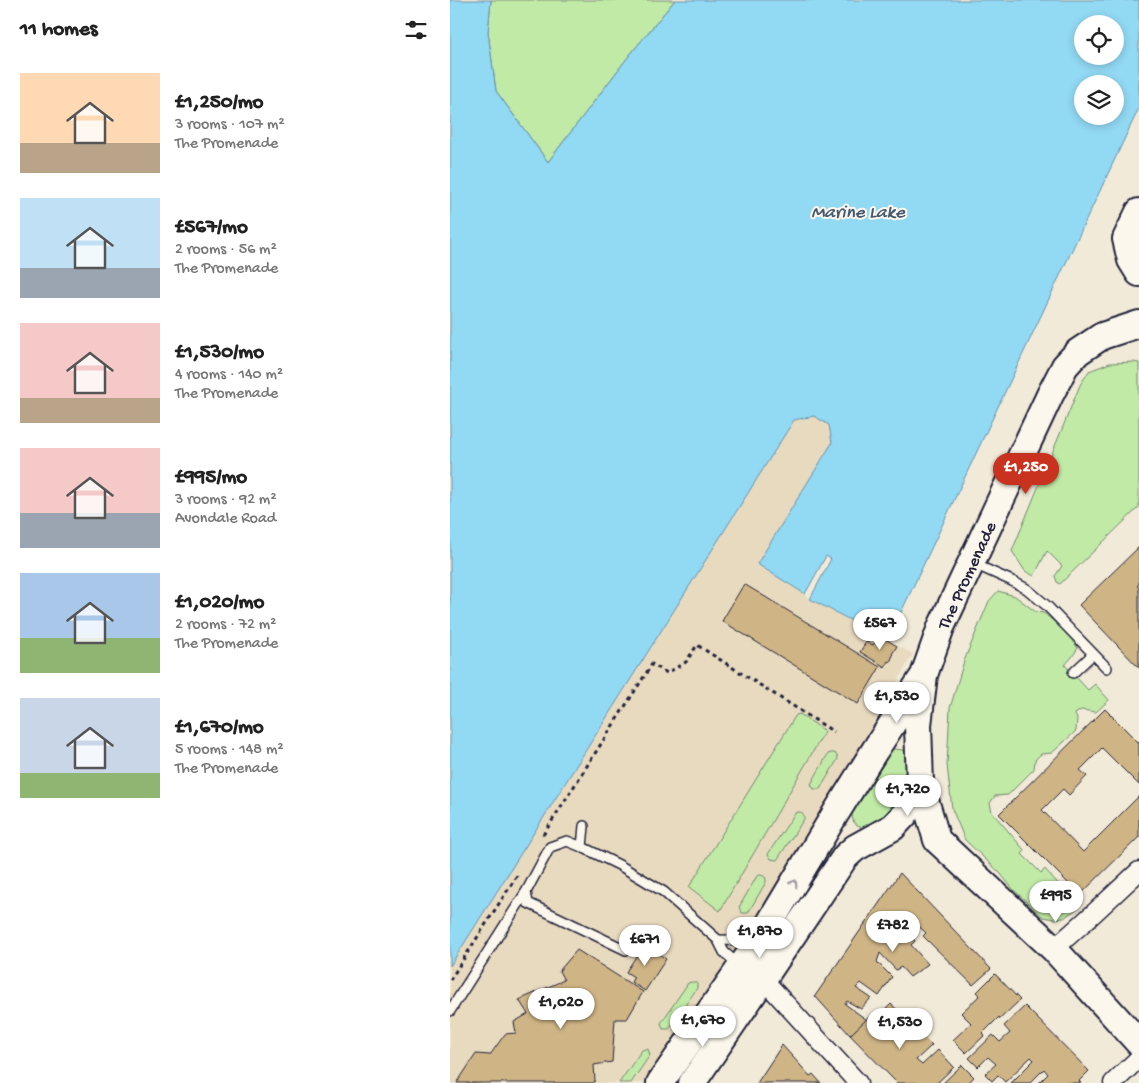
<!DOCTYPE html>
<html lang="en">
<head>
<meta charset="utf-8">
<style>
	:root { --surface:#fff; --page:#f2f2f2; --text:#222; --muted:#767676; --accent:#c8321e }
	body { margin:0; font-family:"Gochi Hand",sans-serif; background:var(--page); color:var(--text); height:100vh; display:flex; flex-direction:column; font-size:19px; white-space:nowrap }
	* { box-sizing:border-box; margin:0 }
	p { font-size:16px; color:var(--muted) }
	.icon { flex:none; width:28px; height:28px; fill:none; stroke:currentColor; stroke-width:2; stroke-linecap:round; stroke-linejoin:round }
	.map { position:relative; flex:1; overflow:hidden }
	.details { display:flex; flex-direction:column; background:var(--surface); width:450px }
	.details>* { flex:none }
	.buttons { position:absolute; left:624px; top:15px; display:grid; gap:10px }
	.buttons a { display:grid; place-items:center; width:50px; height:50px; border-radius:50%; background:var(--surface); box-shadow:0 2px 8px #0003; font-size:25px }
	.price { position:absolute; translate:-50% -42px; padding:0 11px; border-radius:18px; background:#fff; color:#222; font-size:16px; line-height:32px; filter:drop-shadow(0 1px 2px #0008) }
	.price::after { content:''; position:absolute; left:50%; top:30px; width:15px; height:11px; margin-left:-8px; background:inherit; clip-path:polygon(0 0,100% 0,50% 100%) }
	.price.selected { background:var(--accent); color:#fff }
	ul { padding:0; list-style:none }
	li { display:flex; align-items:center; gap:15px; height:125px; padding:0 20px }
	li span { display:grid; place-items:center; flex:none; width:140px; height:100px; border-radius:0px; color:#555 }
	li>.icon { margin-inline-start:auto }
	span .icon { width:60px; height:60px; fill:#fffc; stroke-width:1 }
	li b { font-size:21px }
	h2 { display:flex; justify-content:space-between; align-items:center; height:60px; padding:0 20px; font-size:21px }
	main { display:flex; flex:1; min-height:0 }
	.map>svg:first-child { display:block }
	.built { fill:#e8dabf }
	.green { fill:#c0eaa6; stroke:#718670 }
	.water { fill:#92d9f4; stroke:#6590aa; fill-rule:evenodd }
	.building { fill:#cfb586; stroke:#22223b }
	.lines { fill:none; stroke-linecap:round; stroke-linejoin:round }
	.lane-casing { stroke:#22223b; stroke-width:12 }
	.street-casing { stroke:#22223b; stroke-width:21 }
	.secondary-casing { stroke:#22223b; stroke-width:30 }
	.path { stroke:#22223b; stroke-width:3; stroke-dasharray:4 4; stroke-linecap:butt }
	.lane { stroke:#fbf7ec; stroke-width:9 }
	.street { stroke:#fbf7ec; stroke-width:18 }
	.secondary { stroke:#fbf7ec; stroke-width:26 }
	.oneway { stroke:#99979c }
	.labels { text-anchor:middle; stroke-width:4; stroke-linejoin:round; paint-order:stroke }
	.street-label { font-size:18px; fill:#22223b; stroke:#fbf7ec }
	.water-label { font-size:19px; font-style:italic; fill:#445972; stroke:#fbf7ec }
</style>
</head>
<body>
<main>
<section class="details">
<h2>11 homes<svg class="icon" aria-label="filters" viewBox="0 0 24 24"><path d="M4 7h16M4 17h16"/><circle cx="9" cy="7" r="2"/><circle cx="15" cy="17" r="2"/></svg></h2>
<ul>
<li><span style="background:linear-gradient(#ffd9b3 70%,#b9a48a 0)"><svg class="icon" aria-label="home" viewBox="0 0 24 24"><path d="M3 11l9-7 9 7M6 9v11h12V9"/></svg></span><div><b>£1,250/mo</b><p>3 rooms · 107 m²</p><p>The Promenade</p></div></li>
<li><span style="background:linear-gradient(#bfe0f5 70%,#9aa5b1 0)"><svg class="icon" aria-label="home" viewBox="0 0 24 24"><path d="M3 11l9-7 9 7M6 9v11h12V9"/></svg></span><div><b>£567/mo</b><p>2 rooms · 56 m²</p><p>The Promenade</p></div></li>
<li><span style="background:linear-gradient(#f6c9c9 75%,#b9a48a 0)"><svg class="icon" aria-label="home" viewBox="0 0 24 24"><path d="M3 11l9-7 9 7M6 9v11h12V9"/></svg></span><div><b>£1,530/mo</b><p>4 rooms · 140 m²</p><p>The Promenade</p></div></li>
<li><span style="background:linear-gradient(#f6c9c9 65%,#9aa5b1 0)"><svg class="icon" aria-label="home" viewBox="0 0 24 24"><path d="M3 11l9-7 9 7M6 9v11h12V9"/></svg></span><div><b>£995/mo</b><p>3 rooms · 92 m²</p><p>Avondale Road</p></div></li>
<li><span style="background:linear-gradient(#a9c7e8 65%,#8fb573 0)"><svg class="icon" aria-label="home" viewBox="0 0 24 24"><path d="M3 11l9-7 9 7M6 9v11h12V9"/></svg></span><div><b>£1,020/mo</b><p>2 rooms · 72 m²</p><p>The Promenade</p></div></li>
<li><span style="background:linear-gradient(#c9d6e8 75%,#8fb573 0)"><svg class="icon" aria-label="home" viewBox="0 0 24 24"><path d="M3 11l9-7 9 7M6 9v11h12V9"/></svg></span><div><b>£1,670/mo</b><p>5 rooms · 148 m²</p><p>The Promenade</p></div></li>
</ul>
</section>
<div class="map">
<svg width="689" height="1083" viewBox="0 0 689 1083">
	<rect width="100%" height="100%" fill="#f2ead8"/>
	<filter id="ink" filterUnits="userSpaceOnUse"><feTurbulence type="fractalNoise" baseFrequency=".02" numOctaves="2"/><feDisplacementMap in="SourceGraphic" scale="10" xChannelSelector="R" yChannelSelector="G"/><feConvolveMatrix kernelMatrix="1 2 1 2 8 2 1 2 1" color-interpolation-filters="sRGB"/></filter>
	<g filter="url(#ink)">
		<path class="built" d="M364 416 379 425 382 443 307 564 355 594 360 599 463 654 382 796 285 954 196 1083H0V966L344 420Z"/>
		<g class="green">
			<path d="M41 0H225L178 57 98 162 46 91 38 32Z"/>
			<path d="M683 362 689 363V507L610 584 607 582 605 576 612 566 597 551 584 576 575 571 562 551 630 385 639 371 660 363Z"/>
			<path d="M548 591 565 596 586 612 594 613 617 633 628 648 622 657 615 665 638 690 645 684 659 700 646 712 631 710 625 714 627 719 626 731 602 753 591 754 585 760 584 769 558 795 545 796 540 803 542 812 575 851 572 854 591 873 595 869 629 907 614 918 605 919 593 917 562 888 550 873 515 840 502 809 497 765 500 708 514 661 539 601Z"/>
			<path d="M350 714 375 731 270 911 239 887 346 715Z"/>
			<path d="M444 749 453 750 458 755 459 775 455 788 438 814 423 828 416 829 407 826 403 821 401 809 436 751Z"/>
			<path d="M381 753H385L387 756 388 759 370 789H364L361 784 378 754Z"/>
			<path d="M348 812C353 812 354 814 354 819L327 860 321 859 318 854 345 813Z"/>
			<path d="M310 875C315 876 316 877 316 882L298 913H292L289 907 307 876Z"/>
			<path d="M241 982H245L247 984V988L219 1029H213L211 1023 238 983Z"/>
			<path d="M195 1049H198L200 1055 181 1083H169L192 1050Z"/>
		</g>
		<path class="water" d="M0 0H41L38 32 46 91 98 162 178 57 225 0H689V108L438 640 360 599 381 559 376 556 355 594 307 564 382 443 379 425 364 416 344 420 0 966ZM632 24H665V56H632ZM632 84H665V116H632Z"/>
		<g class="building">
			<path d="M689 547V584L687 586 689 587V668L629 605Z"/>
			<path d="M294 584 430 667 408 704 272 621Z"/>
			<path d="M429 635 447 646 442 654 443 655 440 662 438 661 435 667 410 652 416 642 423 645Z"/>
			<path d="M655 709 689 743V785L652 748 630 770 637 776 619 795 613 789 592 810 633 852 689 796V837L630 895 549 814Z"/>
			<path d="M450 873 541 969 523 985 473 936 476 933 459 917 453 927 465 941 461 945 478 964 460 977 451 967 446 970 430 953 427 962 442 977 429 996 411 983 406 988 421 998 411 1009 397 1001 395 1004 417 1020 400 1035 365 996Z"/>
			<path d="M194 944 216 959 195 991 181 982 184 977 176 972Z"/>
			<path d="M127 950 193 992 177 1019H165L162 1062 144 1065 145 1081 143 1083H7L26 1054 40 1055 55 1034 66 1033 64 1022 78 1014 69 1000 114 980 109 971Z"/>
			<path d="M545 974 570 1000 550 1019 549 1017 533 1033 535 1035 516 1053 503 1040 521 1023 511 1013 530 995 527 992Z"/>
			<path d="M441 1004 458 1020 442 1036 449 1042 464 1027 482 1045 466 1060 472 1065 488 1050 504 1067 488 1082 489 1083H447L400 1035 421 1015 425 1020Z"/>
			<path d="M575 1006 639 1071 629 1081 631 1083H589L598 1074 594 1069 580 1083H561L584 1060 581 1057 555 1082 548 1075 542 1081 535 1074 546 1064 538 1057 528 1067 519 1058 543 1035 550 1042 560 1033 554 1026Z"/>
			<path d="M332 1045 360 1076 363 1074 371 1083H307Z"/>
			<path d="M512 1065 524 1077 518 1083H493Z"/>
		</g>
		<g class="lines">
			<g class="lane-casing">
				<g id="lane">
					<path d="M522 563 562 581 577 589 597 606 657 668"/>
					<path d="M623 673 643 654"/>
					<path d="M134 826 132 847 169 865 214 892 268 940 274 952 290 966"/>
					<path d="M132 847 117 841 100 847 76 892 78 903 176 950"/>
					<path d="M268 940 305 941"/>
					<path d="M0 1011 76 892"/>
				</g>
			</g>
			<g class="street-casing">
				<g id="street">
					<path d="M604 949 644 913 689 871"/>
					<path d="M305 975 313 979 408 1083"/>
					<path d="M663 1083 689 1058"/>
				</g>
			</g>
			<g class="secondary-casing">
				<g id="secondary">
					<path d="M689 212 676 239 681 260 689 273"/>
					<path d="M470 783 487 840 604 949 689 1043"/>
					<path d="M210 1083 309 941 384 816 425 750 471 680"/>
					<path d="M242 1083 313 979 395 857 405 848 443 827 455 814 464 798 470 783 468 725 474 675 491 627 600 395 615 366 628 352 652 336 689 324"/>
				</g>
			</g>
			<g class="path">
				<path d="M93 835 202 664 217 673 236 662 247 645 384 732"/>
				<path d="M0 980 68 874"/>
			</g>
			<use href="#lane" class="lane"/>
			<use href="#street" class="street"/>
			<use href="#secondary" class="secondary"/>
		</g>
		<defs><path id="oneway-chevron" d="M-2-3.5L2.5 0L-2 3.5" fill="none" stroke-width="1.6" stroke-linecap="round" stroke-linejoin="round" transform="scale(1.25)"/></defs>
		<use class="oneway" href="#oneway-chevron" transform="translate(344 883) rotate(-59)"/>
	</g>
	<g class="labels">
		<g class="street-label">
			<text transform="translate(516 575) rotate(-65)" y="6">The Promenade</text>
		</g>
		<g class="water-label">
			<text x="408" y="217">Marine Lake</text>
		</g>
	</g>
</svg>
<div class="buttons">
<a><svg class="icon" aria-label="locate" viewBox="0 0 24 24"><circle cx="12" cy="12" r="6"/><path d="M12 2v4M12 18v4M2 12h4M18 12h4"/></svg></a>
<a><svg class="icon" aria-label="layers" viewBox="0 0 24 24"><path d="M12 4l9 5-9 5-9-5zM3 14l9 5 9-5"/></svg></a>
</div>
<b class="price selected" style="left:576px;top:495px">£1,250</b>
<b class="price" style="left:430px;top:651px">£567</b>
<b class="price" style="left:447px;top:724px">£1,530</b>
<b class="price" style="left:458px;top:817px">£1,720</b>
<b class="price" style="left:606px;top:923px">£995</b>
<b class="price" style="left:443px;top:953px">£782</b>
<b class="price" style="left:310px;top:959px">£1,870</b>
<b class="price" style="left:195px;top:967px">£671</b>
<b class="price" style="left:111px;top:1030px">£1,020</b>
<b class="price" style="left:253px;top:1048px">£1,670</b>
<b class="price" style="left:450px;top:1050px">£1,530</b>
</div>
</main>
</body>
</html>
